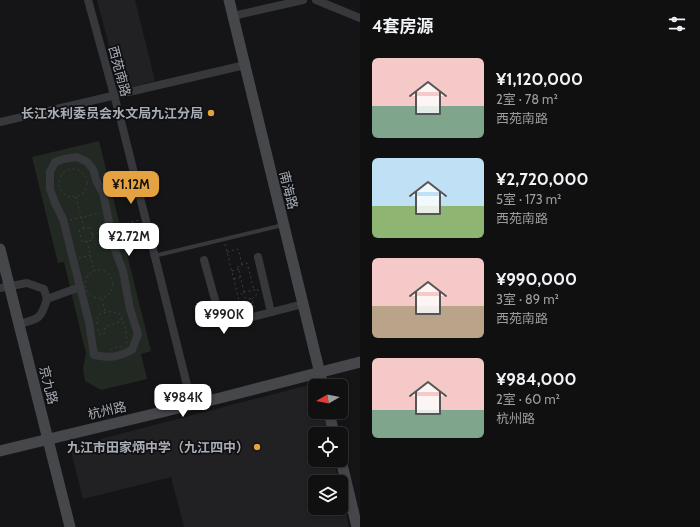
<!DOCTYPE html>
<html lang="zh">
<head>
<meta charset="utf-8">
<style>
	:root { --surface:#101011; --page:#1e1e1f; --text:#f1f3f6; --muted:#9c9d9f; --line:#303031; --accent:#e4a240 }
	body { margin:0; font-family:Cabin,"Noto Sans SC",sans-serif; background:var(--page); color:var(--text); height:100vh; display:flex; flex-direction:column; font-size:15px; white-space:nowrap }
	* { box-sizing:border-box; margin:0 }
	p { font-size:13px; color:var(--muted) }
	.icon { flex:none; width:22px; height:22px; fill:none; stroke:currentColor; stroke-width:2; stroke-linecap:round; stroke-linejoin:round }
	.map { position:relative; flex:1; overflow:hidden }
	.side { display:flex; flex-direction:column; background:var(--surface); width:340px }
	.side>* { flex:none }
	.needle { width:26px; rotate:261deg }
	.buttons { position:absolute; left:308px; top:379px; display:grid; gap:8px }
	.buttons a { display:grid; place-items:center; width:40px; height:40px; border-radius:6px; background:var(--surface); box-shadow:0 2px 6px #0003,0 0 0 1px var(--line); font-size:20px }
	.price { position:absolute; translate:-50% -34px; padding:0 9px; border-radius:8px; background:#fff; color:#222; font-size:13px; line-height:26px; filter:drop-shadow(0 1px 2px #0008) }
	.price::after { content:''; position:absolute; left:50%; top:24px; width:12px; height:9px; margin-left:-6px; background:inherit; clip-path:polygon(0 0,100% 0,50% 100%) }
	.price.on { background:var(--accent); color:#111 }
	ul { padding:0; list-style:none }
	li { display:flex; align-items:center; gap:12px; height:100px; padding:0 12px }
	li span { display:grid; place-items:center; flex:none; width:112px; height:80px; border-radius:6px; color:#555 }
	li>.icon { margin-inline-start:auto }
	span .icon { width:48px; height:48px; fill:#fffc; stroke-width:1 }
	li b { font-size:17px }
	h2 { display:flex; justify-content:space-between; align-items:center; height:48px; padding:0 12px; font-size:17px }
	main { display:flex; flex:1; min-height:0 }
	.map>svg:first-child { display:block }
	.built { fill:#212124 }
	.green { fill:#222922 }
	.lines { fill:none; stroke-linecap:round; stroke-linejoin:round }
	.path { stroke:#3c3e42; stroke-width:1; stroke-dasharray:2 3; stroke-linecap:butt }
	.service { stroke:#36383b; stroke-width:4 }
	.minor { stroke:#36383b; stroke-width:8 }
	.secondary { stroke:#45474b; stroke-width:11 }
	.poi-dot { fill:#e4a240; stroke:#101012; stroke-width:1.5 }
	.labels { text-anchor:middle; stroke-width:3.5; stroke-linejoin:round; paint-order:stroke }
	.street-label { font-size:13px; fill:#a8adb6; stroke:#101012 }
	.poi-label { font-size:13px; font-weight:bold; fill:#a8adb6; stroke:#101012; text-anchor:end }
</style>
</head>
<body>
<main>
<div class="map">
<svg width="360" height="527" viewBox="0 0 360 527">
	<rect width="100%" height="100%" fill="#151517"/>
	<g class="built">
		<path d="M97 0H135L155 81 128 88 117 76Z"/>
		<path d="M316 383 315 412H323L328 434H315V460H334L339 482H315V508H341V492L349 527H184L171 477 83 499 70 447Z"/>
	</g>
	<path class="green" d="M99 141 151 351 141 354 147 379 101 390 85 381 83 368 86 354 64 262 58 263 32 157Z"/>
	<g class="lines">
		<g class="path">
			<circle cx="73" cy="183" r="14"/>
			<path d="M76 197 84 228"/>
			<path d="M70 220 100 213"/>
			<path d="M117 226 139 220"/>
			<path d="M90 227 93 240 82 242 79 230Z"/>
			<path d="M92 235 103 231"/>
			<path d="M87 241 94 271"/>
			<path d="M225 244 242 313"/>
			<path d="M227 252 238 249 242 264"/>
			<path d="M79 258 90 255"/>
			<circle cx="99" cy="284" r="14"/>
			<path d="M232 271 239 269"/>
			<path d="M234 279 240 277"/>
			<path d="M244 292 238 266 247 263 254 290"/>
			<path d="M102 299 105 311"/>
			<path d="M252 299 257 294 258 289 241 293 245 298 252 299 255 310"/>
			<path d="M97 324V319L100 314C107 311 112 311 120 314L126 329 127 343"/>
			<path d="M98 329 99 334 103 335 105 332V328C114 321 116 328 124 315"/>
			<path d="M111 350 114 347H122"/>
		</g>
		<path class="service" d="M154 256 283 225"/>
		<g class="minor">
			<path d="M88 0 120 117 192 405"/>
			<path d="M316 0 360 18"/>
			<path d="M233 16 303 0"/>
			<path d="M0 122 245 65"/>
			<path d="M258 257 271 312"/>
			<path d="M204 260 222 325 303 304"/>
			<path d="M0 288 27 283 44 289 47 299"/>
			<path d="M19 324C39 319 41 319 47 299L80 287 89 322 94 355C111 358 116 358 132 350L138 334 130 309 123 271 115 250 103 193 96 180 93 169 87 162 77 157 64 159 55 162 50 172V189L55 203 63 219 80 287"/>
		</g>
		<g class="secondary">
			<path d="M229 0 323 386"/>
			<path d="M0 249 70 527"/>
			<path d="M329 412 334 434"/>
			<path d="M0 451 220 398 360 362"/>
			<path d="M341 460 357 527"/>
		</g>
	</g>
	<g class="poi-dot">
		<circle cx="211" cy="113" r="4"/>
		<circle cx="257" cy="447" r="4"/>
	</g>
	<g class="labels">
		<g class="street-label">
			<text transform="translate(120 71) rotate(75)" y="5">西苑南路</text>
			<text transform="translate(289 190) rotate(76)" y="5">南海路</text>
			<text transform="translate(49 385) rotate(76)" y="5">京九路</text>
			<text transform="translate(107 410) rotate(-13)" y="5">杭州路</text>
		</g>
		<g class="poi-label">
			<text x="203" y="118">长江水利委员会水文局九江分局</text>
			<text x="249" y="452">九江市田家炳中学（九江四中）</text>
		</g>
	</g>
</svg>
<div class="buttons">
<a><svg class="needle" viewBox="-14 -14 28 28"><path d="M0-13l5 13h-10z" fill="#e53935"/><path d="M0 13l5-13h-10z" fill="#9c9d9f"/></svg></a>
<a><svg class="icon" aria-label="locate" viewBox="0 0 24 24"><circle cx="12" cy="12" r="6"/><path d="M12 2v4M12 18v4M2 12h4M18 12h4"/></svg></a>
<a><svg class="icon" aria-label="layers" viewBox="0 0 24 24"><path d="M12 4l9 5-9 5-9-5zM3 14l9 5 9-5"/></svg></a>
</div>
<b class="price on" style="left:131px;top:205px">¥1.12M</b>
<b class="price" style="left:129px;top:257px">¥2.72M</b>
<b class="price" style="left:224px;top:335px">¥990K</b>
<b class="price" style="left:183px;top:418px">¥984K</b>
</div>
<section class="side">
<h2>4套房源<svg class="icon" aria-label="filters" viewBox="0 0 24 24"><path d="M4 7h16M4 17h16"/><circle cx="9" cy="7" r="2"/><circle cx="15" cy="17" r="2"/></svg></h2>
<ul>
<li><span style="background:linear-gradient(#f6c9c9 60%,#7fa58c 0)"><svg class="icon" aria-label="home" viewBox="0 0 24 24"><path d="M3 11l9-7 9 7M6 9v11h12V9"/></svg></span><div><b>¥1,120,000</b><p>2室 · 78 m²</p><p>西苑南路</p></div></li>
<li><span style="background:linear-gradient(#bfe0f5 60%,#8fb573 0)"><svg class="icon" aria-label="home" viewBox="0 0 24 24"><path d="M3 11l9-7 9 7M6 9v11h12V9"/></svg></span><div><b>¥2,720,000</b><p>5室 · 173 m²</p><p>西苑南路</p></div></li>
<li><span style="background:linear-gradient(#f6c9c9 60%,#b9a48a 0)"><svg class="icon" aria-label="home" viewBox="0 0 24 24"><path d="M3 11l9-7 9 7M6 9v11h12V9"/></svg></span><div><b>¥990,000</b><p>3室 · 89 m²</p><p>西苑南路</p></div></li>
<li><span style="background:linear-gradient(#f6c9c9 65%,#7fa58c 0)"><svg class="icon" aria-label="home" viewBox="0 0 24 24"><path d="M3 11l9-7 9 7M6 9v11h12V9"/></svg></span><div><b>¥984,000</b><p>2室 · 60 m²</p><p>杭州路</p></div></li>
</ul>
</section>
</main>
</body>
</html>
